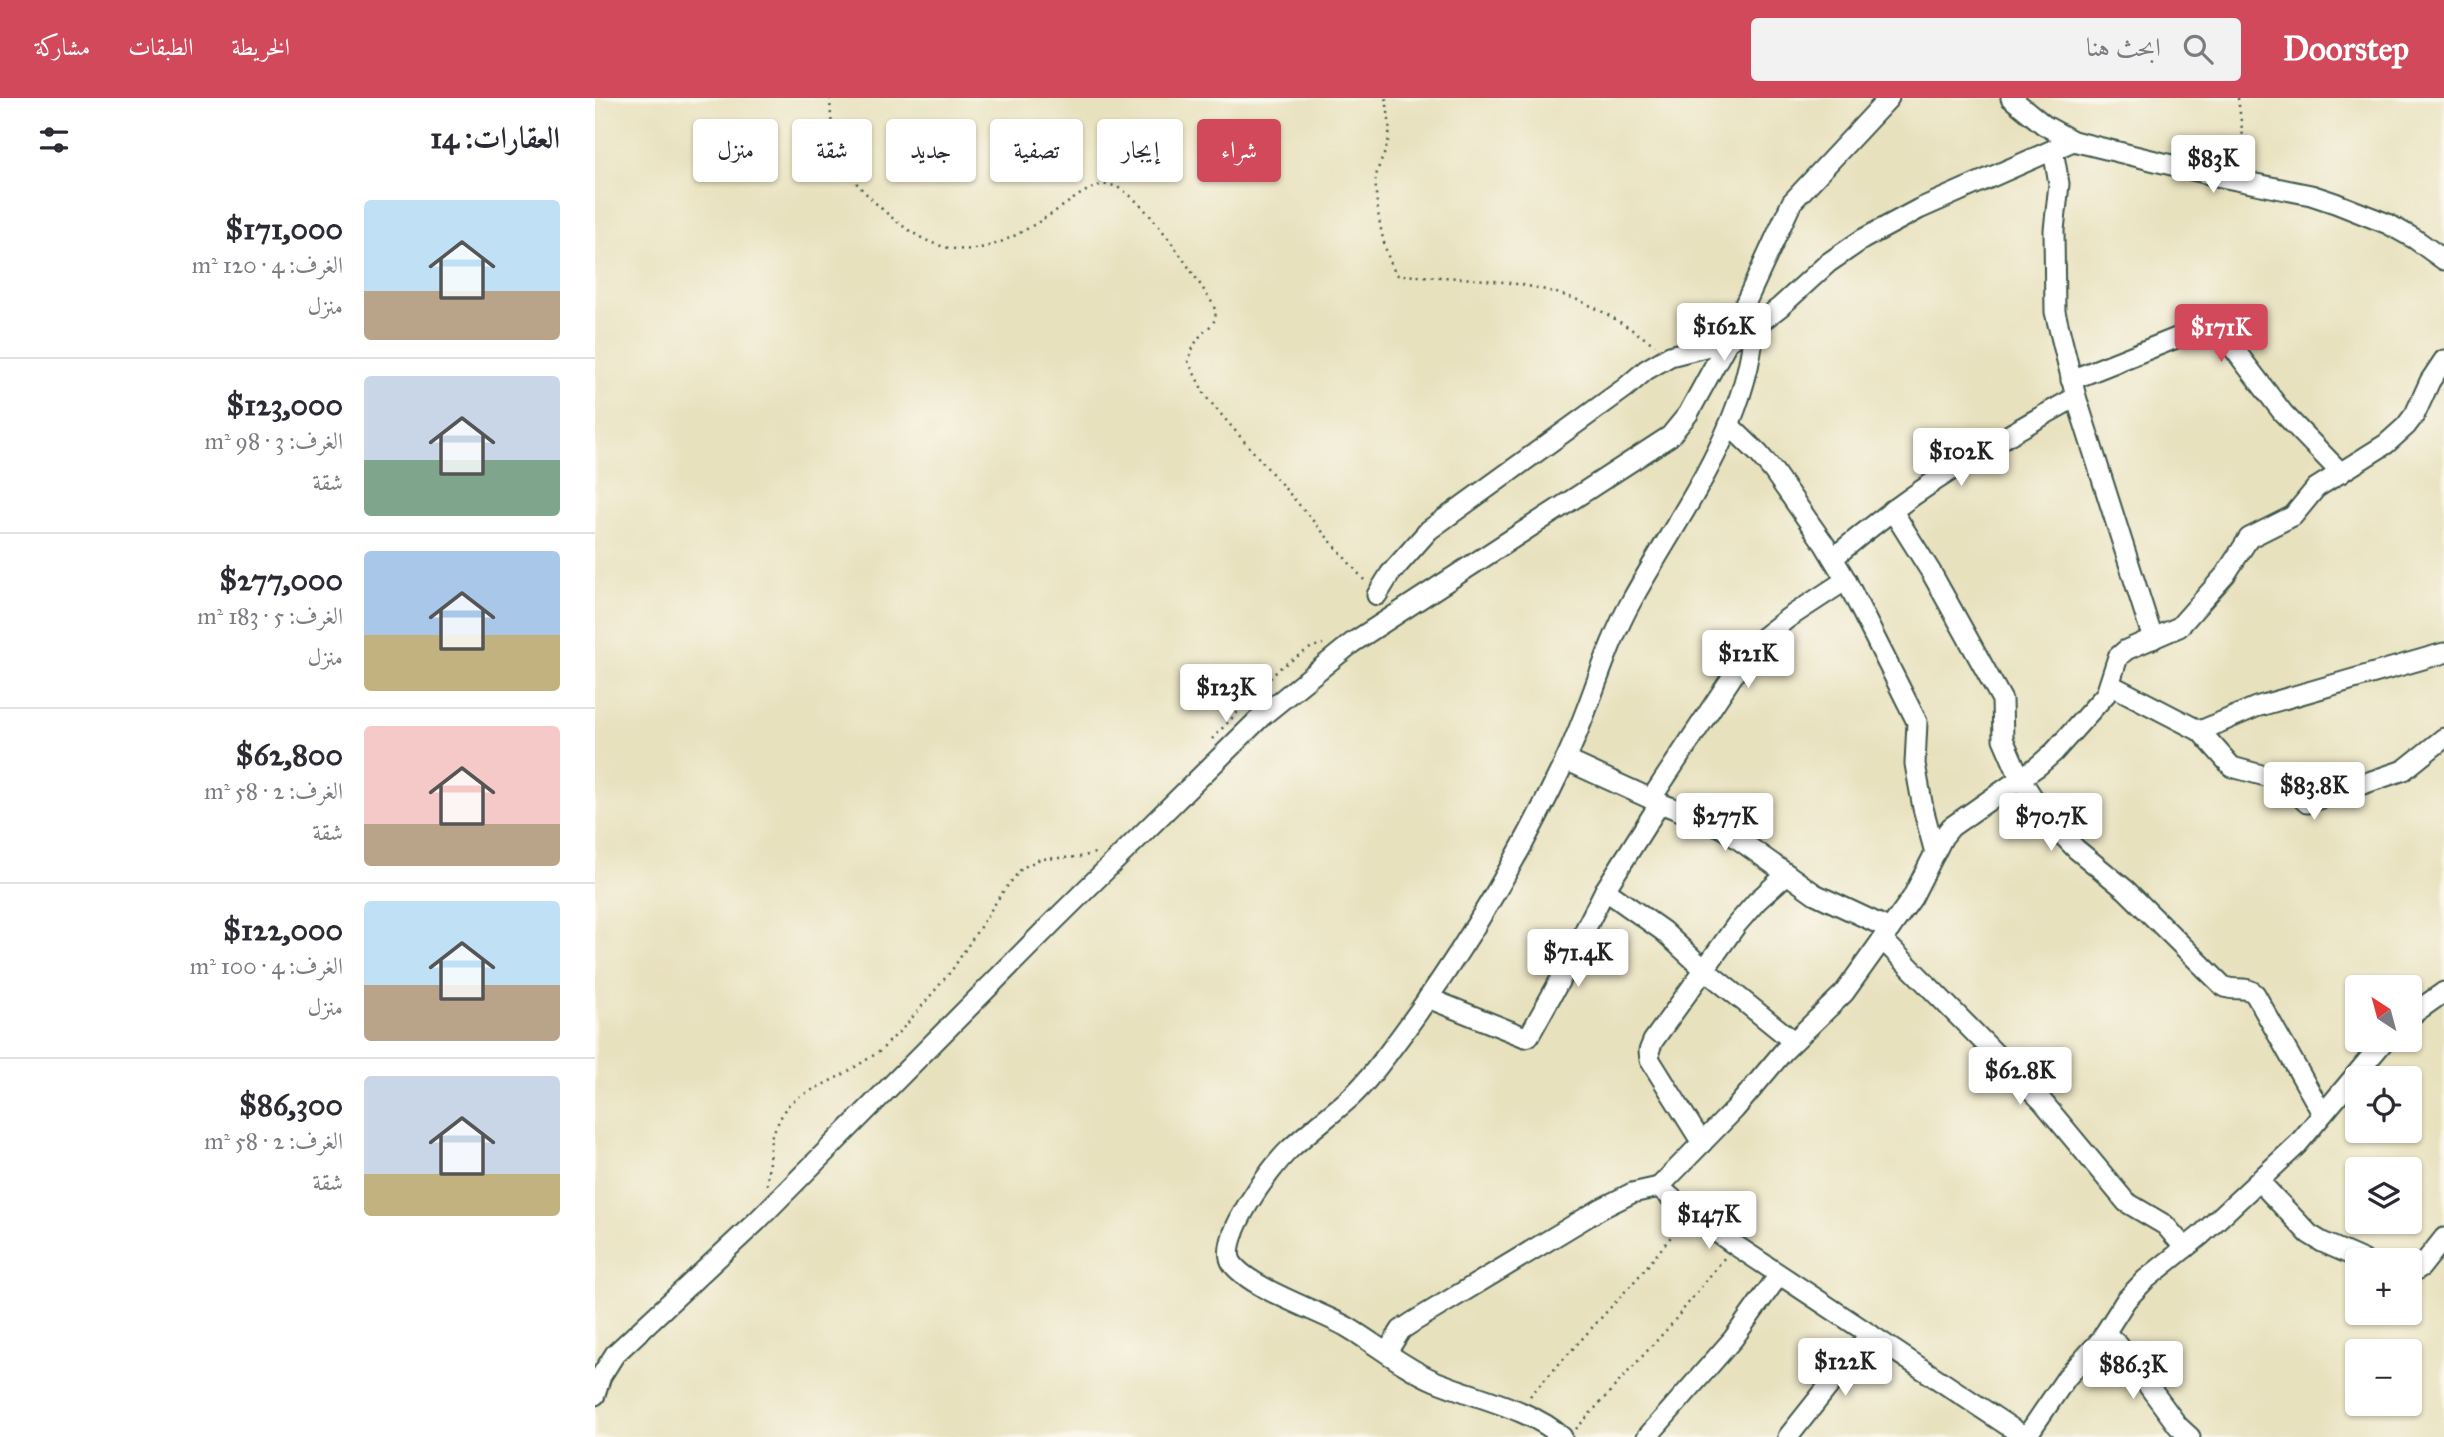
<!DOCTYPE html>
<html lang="ar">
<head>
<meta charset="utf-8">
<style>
	:root { --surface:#fff; --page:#f2f2f3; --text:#2b2b33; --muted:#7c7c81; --line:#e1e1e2; --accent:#d1495b }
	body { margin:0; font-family:"IM FELL Great Primer",Amiri,serif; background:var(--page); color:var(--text); direction:rtl; height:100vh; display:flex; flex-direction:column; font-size:26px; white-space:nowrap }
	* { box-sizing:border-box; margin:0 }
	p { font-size:23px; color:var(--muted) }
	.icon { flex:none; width:38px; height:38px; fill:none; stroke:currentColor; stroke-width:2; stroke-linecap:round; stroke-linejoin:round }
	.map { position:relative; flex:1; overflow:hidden; direction:ltr }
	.drawer { display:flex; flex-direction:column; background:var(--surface); width:595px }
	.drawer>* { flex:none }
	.top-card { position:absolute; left:21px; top:21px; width:665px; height:63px; direction:rtl; display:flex; gap:14px }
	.needle { width:46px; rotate:324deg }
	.fabs { position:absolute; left:1750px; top:877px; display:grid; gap:14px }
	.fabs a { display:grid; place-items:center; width:77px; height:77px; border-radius:7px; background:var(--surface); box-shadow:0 2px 5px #0004; font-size:35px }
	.price { position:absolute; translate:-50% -60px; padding:0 16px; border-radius:7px; background:#fff; color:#222; font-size:23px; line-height:46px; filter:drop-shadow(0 2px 4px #0008) }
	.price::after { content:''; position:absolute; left:50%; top:42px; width:21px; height:16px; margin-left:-10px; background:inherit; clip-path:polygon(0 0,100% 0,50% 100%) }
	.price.current { background:var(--accent); color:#fff }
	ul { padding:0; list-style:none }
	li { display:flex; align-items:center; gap:21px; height:175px; padding:0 35px }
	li+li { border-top:2px solid var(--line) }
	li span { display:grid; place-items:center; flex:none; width:196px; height:140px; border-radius:7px; color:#555 }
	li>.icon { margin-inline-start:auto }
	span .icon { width:84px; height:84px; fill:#fffc; stroke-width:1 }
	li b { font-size:30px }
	h2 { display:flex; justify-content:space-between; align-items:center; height:84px; padding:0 35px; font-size:30px }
	.chip { padding:0 24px; border-radius:7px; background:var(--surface); box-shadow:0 2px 5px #0004; font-size:24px; line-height:63px }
	.chip.current { background:var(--accent); color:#fff }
	header { display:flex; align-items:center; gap:42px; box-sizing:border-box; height:98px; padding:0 35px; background:var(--accent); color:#fff }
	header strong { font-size:33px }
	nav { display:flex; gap:38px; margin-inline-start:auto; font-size:24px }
	.search { width:490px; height:63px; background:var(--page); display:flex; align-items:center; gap:18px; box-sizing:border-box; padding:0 24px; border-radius:7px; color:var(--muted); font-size:26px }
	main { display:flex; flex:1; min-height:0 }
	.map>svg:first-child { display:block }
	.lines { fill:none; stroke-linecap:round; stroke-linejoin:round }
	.minor-casing { stroke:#3d5649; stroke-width:23 }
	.path { stroke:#3d5649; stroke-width:2.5; stroke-dasharray:2 5; stroke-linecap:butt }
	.minor { stroke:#fff; stroke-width:19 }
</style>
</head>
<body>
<header>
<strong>Doorstep</strong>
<div class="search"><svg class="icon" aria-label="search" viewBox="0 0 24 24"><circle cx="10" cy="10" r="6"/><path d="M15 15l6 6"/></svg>ابحث هنا</div>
<nav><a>الخريطة</a><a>الطبقات</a><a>مشاركة</a></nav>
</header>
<main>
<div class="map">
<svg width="1849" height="1339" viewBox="0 0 1849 1339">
	<rect width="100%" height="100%" fill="#fbf7ec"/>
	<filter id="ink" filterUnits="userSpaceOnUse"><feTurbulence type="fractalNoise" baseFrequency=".0143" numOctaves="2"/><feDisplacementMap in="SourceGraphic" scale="14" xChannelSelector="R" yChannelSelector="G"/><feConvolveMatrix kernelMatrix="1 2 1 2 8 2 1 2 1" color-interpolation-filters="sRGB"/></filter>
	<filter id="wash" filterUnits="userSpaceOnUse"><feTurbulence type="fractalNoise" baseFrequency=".00686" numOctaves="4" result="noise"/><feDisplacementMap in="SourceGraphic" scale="28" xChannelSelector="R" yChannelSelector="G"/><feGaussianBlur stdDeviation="1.57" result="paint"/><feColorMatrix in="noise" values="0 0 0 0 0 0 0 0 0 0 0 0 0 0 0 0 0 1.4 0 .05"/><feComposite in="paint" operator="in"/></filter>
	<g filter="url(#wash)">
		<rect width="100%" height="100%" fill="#e8e1be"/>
	</g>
	<g filter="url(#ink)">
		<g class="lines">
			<g class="minor-casing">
				<g id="minor">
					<path d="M1416 0 1449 27 1478 43 1626 79 1716 97 1740 105 1793 126 1820 141 1849 162"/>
					<path d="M1458 52 1464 86 1459 132 1460 214 1481 299 1558 541"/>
					<path d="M1476 282 1619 225 1688 315 1746 375"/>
					<path d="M1134 327 1164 356 1179 374 1230 447 1251 482 1322 624 1320 666 1328 710 1340 755"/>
					<path d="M1297 412 1336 474 1407 602 1408 641 1425 680 1451 720 1481 751 1531 792 1627 887C1637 895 1650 886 1660 896L1727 1015"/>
					<path d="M1238 460C1257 444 1277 428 1297 413 1355 370 1418 334 1481 299"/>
					<path d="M782 497 795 476 834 432 1030 290 1051 272 1075 258 1133 243 1159 229 1185 209 1233 165 1268 141 1324 111 1478 43"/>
					<path d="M1516 587 1605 633 1661 609 1849 555"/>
					<path d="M1605 633 1637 669 1685 682 1692 686 1712 705 1809 672 1849 640"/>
					<path d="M971 662 1065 705 1126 729 1220 796 1295 831"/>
					<path d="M1056 701 1147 564 1166 541 1193 520 1251 482"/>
					<path d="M1010 792 1068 833 1110 872 1198 943"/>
					<path d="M1287 841 1447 1003 1531 1104 1570 1127 1590 1150"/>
					<path d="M833 900 930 939 934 938 965 882 1010 792 1065 705"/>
					<path d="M1815 918 1849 894"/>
					<path d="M1107 1045 1055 962 1054 953 1058 943 1142 826 1162 803 1192 776"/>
					<path d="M1664 1083 1714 1136 1727 1144 1768 1162"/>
					<path d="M1064 1089 1140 1011 1188 954 1249 895 1317 800 1348 739 1356 729 1443 668 1459 654 1511 596 1523 559 1531 552 1584 529 1630 477 1654 440 1698 418 1721 390 1791 346 1811 328 1820 316 1835 283 1849 262"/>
					<path d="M1815 1176 1826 1169 1849 1140"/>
					<path d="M1510 1235 1524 1248 1583 1328 1595 1339"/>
					<path d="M792 1254 806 1232 818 1224 1007 1110 1037 1095 1064 1089 1094 1115 1140 1147 1430 1339"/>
					<path d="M0 1297 6 1278 20 1256 162 1123 459 823 667 618 757 545 1075 338 1093 316 1133 243 1197 104 1294 0"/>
					<path d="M967 1339C937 1311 878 1299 840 1283 809 1270 781 1246 752 1229 724 1213 654 1190 637 1165 622 1141 676 1069 694 1052 714 1033 736 1017 756 999 770 986 783 969 794 954 863 863 920 768 969 665 995 612 1008 554 1037 502 1084 416 1152 330 1159 229"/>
					<path d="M1052 1339 1138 1241 1184 1177"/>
					<path d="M1193 1339 1275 1236"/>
					<path d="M1431 1339 1472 1279 1505 1243 1531 1202 1550 1182 1605 1138 1702 1047 1790 942"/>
				</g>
			</g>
			<g class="path">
				<path d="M235 0C237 56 246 73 287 111 359 176 400 154 471 106 483 98 499 85 515 87 546 91 600 179 618 206 626 226 613 227 603 241 598 248 596 255 593 263L611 299 770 483"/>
				<path d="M791 0C793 16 797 32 792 48 789 59 783 67 781 79 779 102 788 154 800 174L803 177C863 180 923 180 980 201 1009 212 1034 230 1060 247"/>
				<path d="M1643 0 1648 39 1647 66"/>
				<path d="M617 641 686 569 717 549 728 546"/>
				<path d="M172 1087 176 1039 191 1009 205 998 247 977 284 954 311 927 357 872 407 795 427 770 445 761 485 759 504 754"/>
				<path d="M935 1298 1046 1176 1083 1130"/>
				<path d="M981 1331 1075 1228 1130 1159"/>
			</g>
			<use href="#minor" class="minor"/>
		</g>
	</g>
</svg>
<div class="fabs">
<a><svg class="needle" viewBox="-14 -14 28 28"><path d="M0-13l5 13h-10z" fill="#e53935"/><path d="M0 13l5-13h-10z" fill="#7c7c81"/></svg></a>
<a><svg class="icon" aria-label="locate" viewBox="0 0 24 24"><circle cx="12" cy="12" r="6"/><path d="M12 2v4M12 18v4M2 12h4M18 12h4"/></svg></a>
<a><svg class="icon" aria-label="layers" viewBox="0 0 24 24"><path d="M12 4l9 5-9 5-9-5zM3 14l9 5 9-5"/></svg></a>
<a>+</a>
<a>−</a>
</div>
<b class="price" style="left:1618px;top:97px">$83K</b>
<b class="price" style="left:1129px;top:265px">$162K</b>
<b class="price current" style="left:1626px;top:266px">$171K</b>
<b class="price" style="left:1366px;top:390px">$102K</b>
<b class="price" style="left:1153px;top:592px">$121K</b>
<b class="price" style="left:631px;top:626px">$123K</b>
<b class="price" style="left:1719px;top:724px">$83.8K</b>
<b class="price" style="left:1130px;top:755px">$277K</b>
<b class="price" style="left:1456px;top:755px">$70.7K</b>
<b class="price" style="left:983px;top:891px">$71.4K</b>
<b class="price" style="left:1425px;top:1009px">$62.8K</b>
<b class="price" style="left:1114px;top:1153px">$147K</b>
<b class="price" style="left:1250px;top:1300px">$122K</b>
<b class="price" style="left:1538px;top:1303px">$86.3K</b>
<div class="top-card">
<a class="chip current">شراء</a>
<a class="chip">إيجار</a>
<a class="chip">تصفية</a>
<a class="chip">جديد</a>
<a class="chip">شقة</a>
<a class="chip">منزل</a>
</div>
</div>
<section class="drawer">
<h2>العقارات: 14<svg class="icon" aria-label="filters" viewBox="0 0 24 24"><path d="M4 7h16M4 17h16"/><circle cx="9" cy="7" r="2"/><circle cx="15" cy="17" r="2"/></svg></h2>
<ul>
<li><span style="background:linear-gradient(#bfe0f5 65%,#b9a48a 0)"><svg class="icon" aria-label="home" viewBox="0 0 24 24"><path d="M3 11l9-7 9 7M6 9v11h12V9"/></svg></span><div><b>$171,000</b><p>الغرف: 4 · 120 m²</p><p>منزل</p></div></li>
<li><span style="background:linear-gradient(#c9d6e8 60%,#7fa58c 0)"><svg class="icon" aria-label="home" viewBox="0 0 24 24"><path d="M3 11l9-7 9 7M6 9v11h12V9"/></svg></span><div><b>$123,000</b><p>الغرف: 3 · 98 m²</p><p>شقة</p></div></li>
<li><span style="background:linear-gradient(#a9c7e8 60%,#c2b280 0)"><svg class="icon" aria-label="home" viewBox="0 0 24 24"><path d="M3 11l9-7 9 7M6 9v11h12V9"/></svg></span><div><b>$277,000</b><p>الغرف: 5 · 183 m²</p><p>منزل</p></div></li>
<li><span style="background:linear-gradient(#f6c9c9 70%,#b9a48a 0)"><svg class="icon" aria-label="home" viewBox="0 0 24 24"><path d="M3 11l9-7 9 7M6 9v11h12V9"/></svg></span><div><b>$62,800</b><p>الغرف: 2 · 58 m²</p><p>شقة</p></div></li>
<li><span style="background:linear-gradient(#bfe0f5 60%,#b9a48a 0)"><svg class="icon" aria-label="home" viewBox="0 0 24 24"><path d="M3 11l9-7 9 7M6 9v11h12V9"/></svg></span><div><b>$122,000</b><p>الغرف: 4 · 100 m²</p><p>منزل</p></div></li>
<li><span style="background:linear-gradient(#c9d6e8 70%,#c2b280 0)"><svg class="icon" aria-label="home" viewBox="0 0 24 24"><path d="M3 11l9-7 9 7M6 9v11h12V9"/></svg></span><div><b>$86,300</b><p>الغرف: 2 · 58 m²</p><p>شقة</p></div></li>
</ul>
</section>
</main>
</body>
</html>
